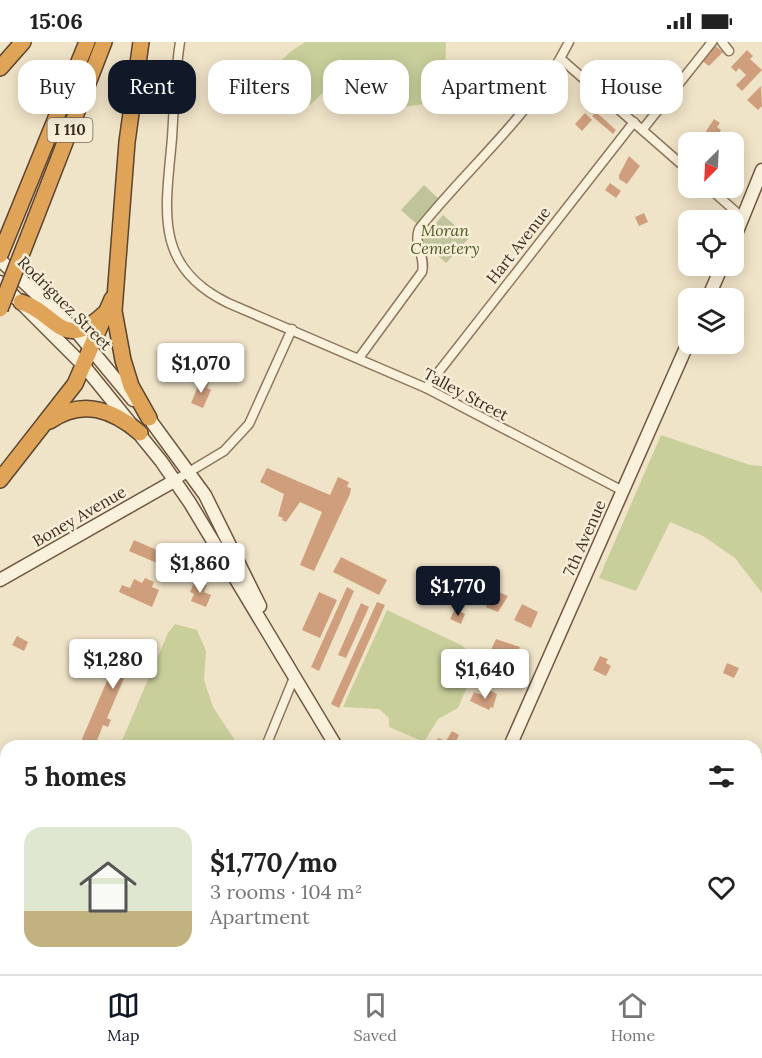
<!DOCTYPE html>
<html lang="en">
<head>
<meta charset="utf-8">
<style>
	:root { --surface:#fff; --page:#f6f6f6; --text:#222; --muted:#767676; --line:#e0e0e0; --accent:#111827 }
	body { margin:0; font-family:Lora,serif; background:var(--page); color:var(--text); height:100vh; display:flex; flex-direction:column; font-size:22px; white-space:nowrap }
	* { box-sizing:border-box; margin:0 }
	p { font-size:20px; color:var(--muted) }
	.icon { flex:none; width:33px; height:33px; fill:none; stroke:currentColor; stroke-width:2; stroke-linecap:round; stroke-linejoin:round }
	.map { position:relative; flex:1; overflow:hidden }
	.side { position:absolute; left:0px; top:698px; width:762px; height:236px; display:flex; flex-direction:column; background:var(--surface); border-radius:18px 18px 0 0; box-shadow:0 3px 15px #0003 }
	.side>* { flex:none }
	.hud { position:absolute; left:18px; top:18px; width:726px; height:54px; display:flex; gap:12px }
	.needle { width:39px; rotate:204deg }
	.controls { position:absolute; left:678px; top:90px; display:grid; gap:12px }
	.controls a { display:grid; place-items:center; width:66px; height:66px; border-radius:12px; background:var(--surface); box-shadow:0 3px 15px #0003; font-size:30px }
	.price { position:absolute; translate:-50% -51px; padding:0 14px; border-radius:6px; background:#fff; color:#222; font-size:20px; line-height:39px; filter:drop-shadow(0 2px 3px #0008) }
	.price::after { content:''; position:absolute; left:50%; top:36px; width:18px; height:14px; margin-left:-9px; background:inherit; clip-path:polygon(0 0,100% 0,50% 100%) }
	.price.on { background:var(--accent); color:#fff }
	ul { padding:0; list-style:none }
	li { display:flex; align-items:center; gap:18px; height:150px; padding:0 24px }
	li span { display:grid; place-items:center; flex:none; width:168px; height:120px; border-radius:18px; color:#555 }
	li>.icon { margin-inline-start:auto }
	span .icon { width:72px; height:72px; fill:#fffc; stroke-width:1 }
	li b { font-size:26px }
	h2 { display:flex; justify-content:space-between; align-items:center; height:72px; padding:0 24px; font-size:26px }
	.pill { padding:0 21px; border-radius:18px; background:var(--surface); box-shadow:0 3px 15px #0003; font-size:21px; line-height:54px }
	.pill.on { background:var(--accent); color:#fff }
	.status { display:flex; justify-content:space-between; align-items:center; height:42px; padding:0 30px; background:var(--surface); direction:ltr }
	.status svg { height:16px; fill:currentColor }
	.tab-bar { display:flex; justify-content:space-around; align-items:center; height:84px; border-top:2px solid var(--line); background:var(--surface); font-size:16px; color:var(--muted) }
	.tab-bar a { display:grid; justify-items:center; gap:3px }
	.tab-bar .on { color:var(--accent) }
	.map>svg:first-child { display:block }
	.green { fill:#c9cf9b }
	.cemetery { fill:#bfc49a }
	.building { fill:#cf9f7d }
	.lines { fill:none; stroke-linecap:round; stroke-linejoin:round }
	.street-casing { stroke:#8d765c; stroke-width:11 }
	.secondary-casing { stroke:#6f573f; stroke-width:15 }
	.highway-casing { stroke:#5b4430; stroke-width:18 }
	.street { stroke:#faf1dc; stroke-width:8 }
	.secondary { stroke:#faf1dc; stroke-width:12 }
	.highway { stroke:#e0a458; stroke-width:15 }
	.highway-bridge-casing { stroke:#5b4430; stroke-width:18; stroke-linecap:butt }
	.highway-bridge { stroke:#e0a458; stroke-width:15 }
	.labels { text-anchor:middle; stroke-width:5; stroke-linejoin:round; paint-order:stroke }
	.shield { fill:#f7eed8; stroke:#756857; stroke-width:1.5 }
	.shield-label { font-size:15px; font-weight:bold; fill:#3d2e20 }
	.park-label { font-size:16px; font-style:italic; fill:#4d5a26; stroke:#f7eed8 }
	.street-label { font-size:16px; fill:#3d2e20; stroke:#f7eed8 }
</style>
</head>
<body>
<div class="status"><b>15:06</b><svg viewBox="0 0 49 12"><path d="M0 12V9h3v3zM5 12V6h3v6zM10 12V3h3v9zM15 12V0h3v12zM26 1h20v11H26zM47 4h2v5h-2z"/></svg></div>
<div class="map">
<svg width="762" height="932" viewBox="0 0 762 932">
	<rect width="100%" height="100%" fill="#f0e4c8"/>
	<g class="green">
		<path d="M305 0H446L445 36 424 62 403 65 380 36 362 27C353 30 342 33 336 38 317 53 313 70 286 70L277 62 279 21 290 10Z"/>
		<path d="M661 393 750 423 762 424V551L735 516 703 494 670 480 636 549 599 536Z"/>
		<path d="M387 568 461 603 475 614 476 624 458 666 438 677 424 700 389 685V676L379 667 343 665Z"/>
		<path d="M175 582 197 588 206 609 204 638 213 665 238 703H120L168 591Z"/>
		<path d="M762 708V900L756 893V714Z"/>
		<path d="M20 927H186L184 932H18Z"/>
		<path d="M603 927H738L733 932H602Z"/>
	</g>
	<g class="cemetery">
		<path d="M424 143 440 158 418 183 401 168Z"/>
		<path d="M443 173 469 196 446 221 421 198Z"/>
	</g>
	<g class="building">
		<path d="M712 1 723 10 709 24 700 17Z"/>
		<path d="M747 8 753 14 750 17 762 28 742 49 736 43 746 33 739 26 736 30 731 25Z"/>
		<path d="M761 44 762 64 758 68 747 58Z"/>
		<path d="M596 70 616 88 613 92 592 74Z"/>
		<path d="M585 71 592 78 582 89 575 82Z"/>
		<path d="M714 77 720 81 717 85 721 88 713 100 709 97 706 100 701 97Z"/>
		<path d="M629 114 640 124 627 142 619 137V133Z"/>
		<path d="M610 141 621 149 616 156 605 148Z"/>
		<path d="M644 171 648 180 639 184 635 175Z"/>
		<path d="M201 337 209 340 207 346 211 348 203 366 191 361Z"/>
		<path d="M267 426 330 453 338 435 349 440 347 445 351 446 350 452 314 529 300 523 322 470 300 460 286 480 282 478 283 476 278 474 284 452 260 440Z"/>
		<path d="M134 498 184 520 180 531 129 509Z"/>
		<path d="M341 515 387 538 379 553 333 530Z"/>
		<path d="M145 536 154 540 152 545 159 548 152 565 119 550 122 543 130 546 134 537 142 541Z"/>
		<path d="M195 538 207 543 204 550 211 553 206 565 191 559 194 552 190 550Z"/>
		<path d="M347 545 354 549 319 629 311 625Z"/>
		<path d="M494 548 508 554 498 570 486 565Z"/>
		<path d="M319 550 337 558 320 596 302 588Z"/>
		<path d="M377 560 385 563 339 666 331 662Z"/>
		<path d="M361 561 369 565 346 616 338 613Z"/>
		<path d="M522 562 538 570 531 586 514 578Z"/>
		<path d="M455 567 465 572 461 582 450 577Z"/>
		<path d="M17 594 28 600 24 609 12 603Z"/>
		<path d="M125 597 149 607 143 621 135 618 133 629 128 627 107 676 111 678 108 685 103 683 95 704H79Z"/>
		<path d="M496 597 520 605 510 622 498 616 500 612 491 608Z"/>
		<path d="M600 614 608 617 606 621 611 624 606 634 593 628Z"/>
		<path d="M727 621 739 626 734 636 723 631Z"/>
		<path d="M489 648 497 652 493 666 491 665 489 668 470 659 474 650 486 655Z"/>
		<path d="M452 689 459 693 454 704 436 701 438 696 446 699Z"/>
		<path d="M574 927H595L594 932H574Z"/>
	</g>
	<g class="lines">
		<g class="street-casing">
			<g id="street">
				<path d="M180 0C175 32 174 64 172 96 166 167 152 224 228 261L426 346 623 449"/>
				<path d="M722 0 729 9"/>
				<path d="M561 17 688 128"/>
				<path d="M643 87 712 0"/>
				<path d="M709 146 743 176"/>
				<path d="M359 316 422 230C426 214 413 202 419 187 468 125 533 72 569 0"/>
				<path d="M426 346 634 80"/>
				<path d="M174 439 224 409 249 382 292 287"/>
				<path d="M266 704 295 633"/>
			</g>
		</g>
		<g class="secondary-casing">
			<g id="secondary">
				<path d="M734 197 762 128"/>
				<path d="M0 218 75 288 133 358"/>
				<path d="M0 240 84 324 161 419 190 461 336 704"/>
				<path d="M708 256 722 224"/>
				<path d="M145 371 205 453 260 564"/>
				<path d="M0 538 174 439"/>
				<path d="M510 704 688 301"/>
				<path d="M756 913 762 917"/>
				<path d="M405 932 406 927"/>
			</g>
		</g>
		<g class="highway-casing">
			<g id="highway">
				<path d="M141 0 127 100 114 269 123 318 131 344 149 376"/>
				<path d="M0 26 23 0"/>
				<path d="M36 175 104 0"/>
				<path d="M0 213 87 0"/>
				<path d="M21 260C56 270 62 312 105 271"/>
				<path d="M50 379C82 356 113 368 140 391"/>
				<path d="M0 438 75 342 112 257"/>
			</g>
		</g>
		<use href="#street" class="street"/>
		<use href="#secondary" class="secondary"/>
		<use href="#highway" class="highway"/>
		<g class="highway-bridge-casing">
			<path id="highway-bridge" d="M0 267 36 175"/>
		</g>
		<use href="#highway-bridge" class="highway-bridge"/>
	</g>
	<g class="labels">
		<rect class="shield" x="47.5" y="76" width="45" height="24" rx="4.5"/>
		<g class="shield-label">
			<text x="70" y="93">I 110</text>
		</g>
		<g class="park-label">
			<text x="445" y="194">Moran<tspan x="445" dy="18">Cemetery</tspan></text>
		</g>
		<g class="street-label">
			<text transform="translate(518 203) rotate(-52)" y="6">Hart Avenue</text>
			<text transform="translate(65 261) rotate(45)" y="6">Rodriguez Street</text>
			<text transform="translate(466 352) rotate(28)" y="6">Talley Street</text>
			<text transform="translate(79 474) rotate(-30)" y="6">Boney Avenue</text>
			<text transform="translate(584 496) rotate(-66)" y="6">7th Avenue</text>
		</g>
	</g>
</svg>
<div class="controls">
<a><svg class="needle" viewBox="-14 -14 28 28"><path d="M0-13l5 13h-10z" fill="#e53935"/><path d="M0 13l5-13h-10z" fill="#767676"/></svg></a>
<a><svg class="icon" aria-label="locate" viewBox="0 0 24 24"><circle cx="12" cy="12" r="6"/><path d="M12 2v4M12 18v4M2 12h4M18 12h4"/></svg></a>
<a><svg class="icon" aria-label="layers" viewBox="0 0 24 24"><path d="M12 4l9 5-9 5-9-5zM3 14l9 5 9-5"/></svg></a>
</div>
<b class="price" style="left:201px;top:352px">$1,070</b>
<b class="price" style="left:200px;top:552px">$1,860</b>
<b class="price on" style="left:458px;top:575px">$1,770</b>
<b class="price" style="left:113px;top:648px">$1,280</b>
<b class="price" style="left:485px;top:658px">$1,640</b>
<div class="hud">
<a class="pill">Buy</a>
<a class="pill on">Rent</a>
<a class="pill">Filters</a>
<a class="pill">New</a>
<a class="pill">Apartment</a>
<a class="pill">House</a>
</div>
<section class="side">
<h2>5 homes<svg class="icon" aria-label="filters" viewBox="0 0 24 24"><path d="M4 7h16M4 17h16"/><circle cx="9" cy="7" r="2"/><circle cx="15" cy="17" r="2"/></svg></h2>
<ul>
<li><span style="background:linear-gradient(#dfe7d0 70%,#c2b280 0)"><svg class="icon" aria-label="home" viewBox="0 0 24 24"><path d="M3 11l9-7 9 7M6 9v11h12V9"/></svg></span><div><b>$1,770/mo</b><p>3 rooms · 104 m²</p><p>Apartment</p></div><svg class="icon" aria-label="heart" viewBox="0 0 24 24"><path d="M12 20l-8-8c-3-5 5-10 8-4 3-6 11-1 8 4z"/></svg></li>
</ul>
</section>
</div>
<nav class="tab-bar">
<a class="on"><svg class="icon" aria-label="map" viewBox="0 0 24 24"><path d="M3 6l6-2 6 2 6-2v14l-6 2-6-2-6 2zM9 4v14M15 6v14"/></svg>Map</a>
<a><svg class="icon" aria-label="saved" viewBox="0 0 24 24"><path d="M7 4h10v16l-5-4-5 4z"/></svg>Saved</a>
<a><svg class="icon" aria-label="home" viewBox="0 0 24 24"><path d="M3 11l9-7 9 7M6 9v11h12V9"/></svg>Home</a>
</nav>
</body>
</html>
